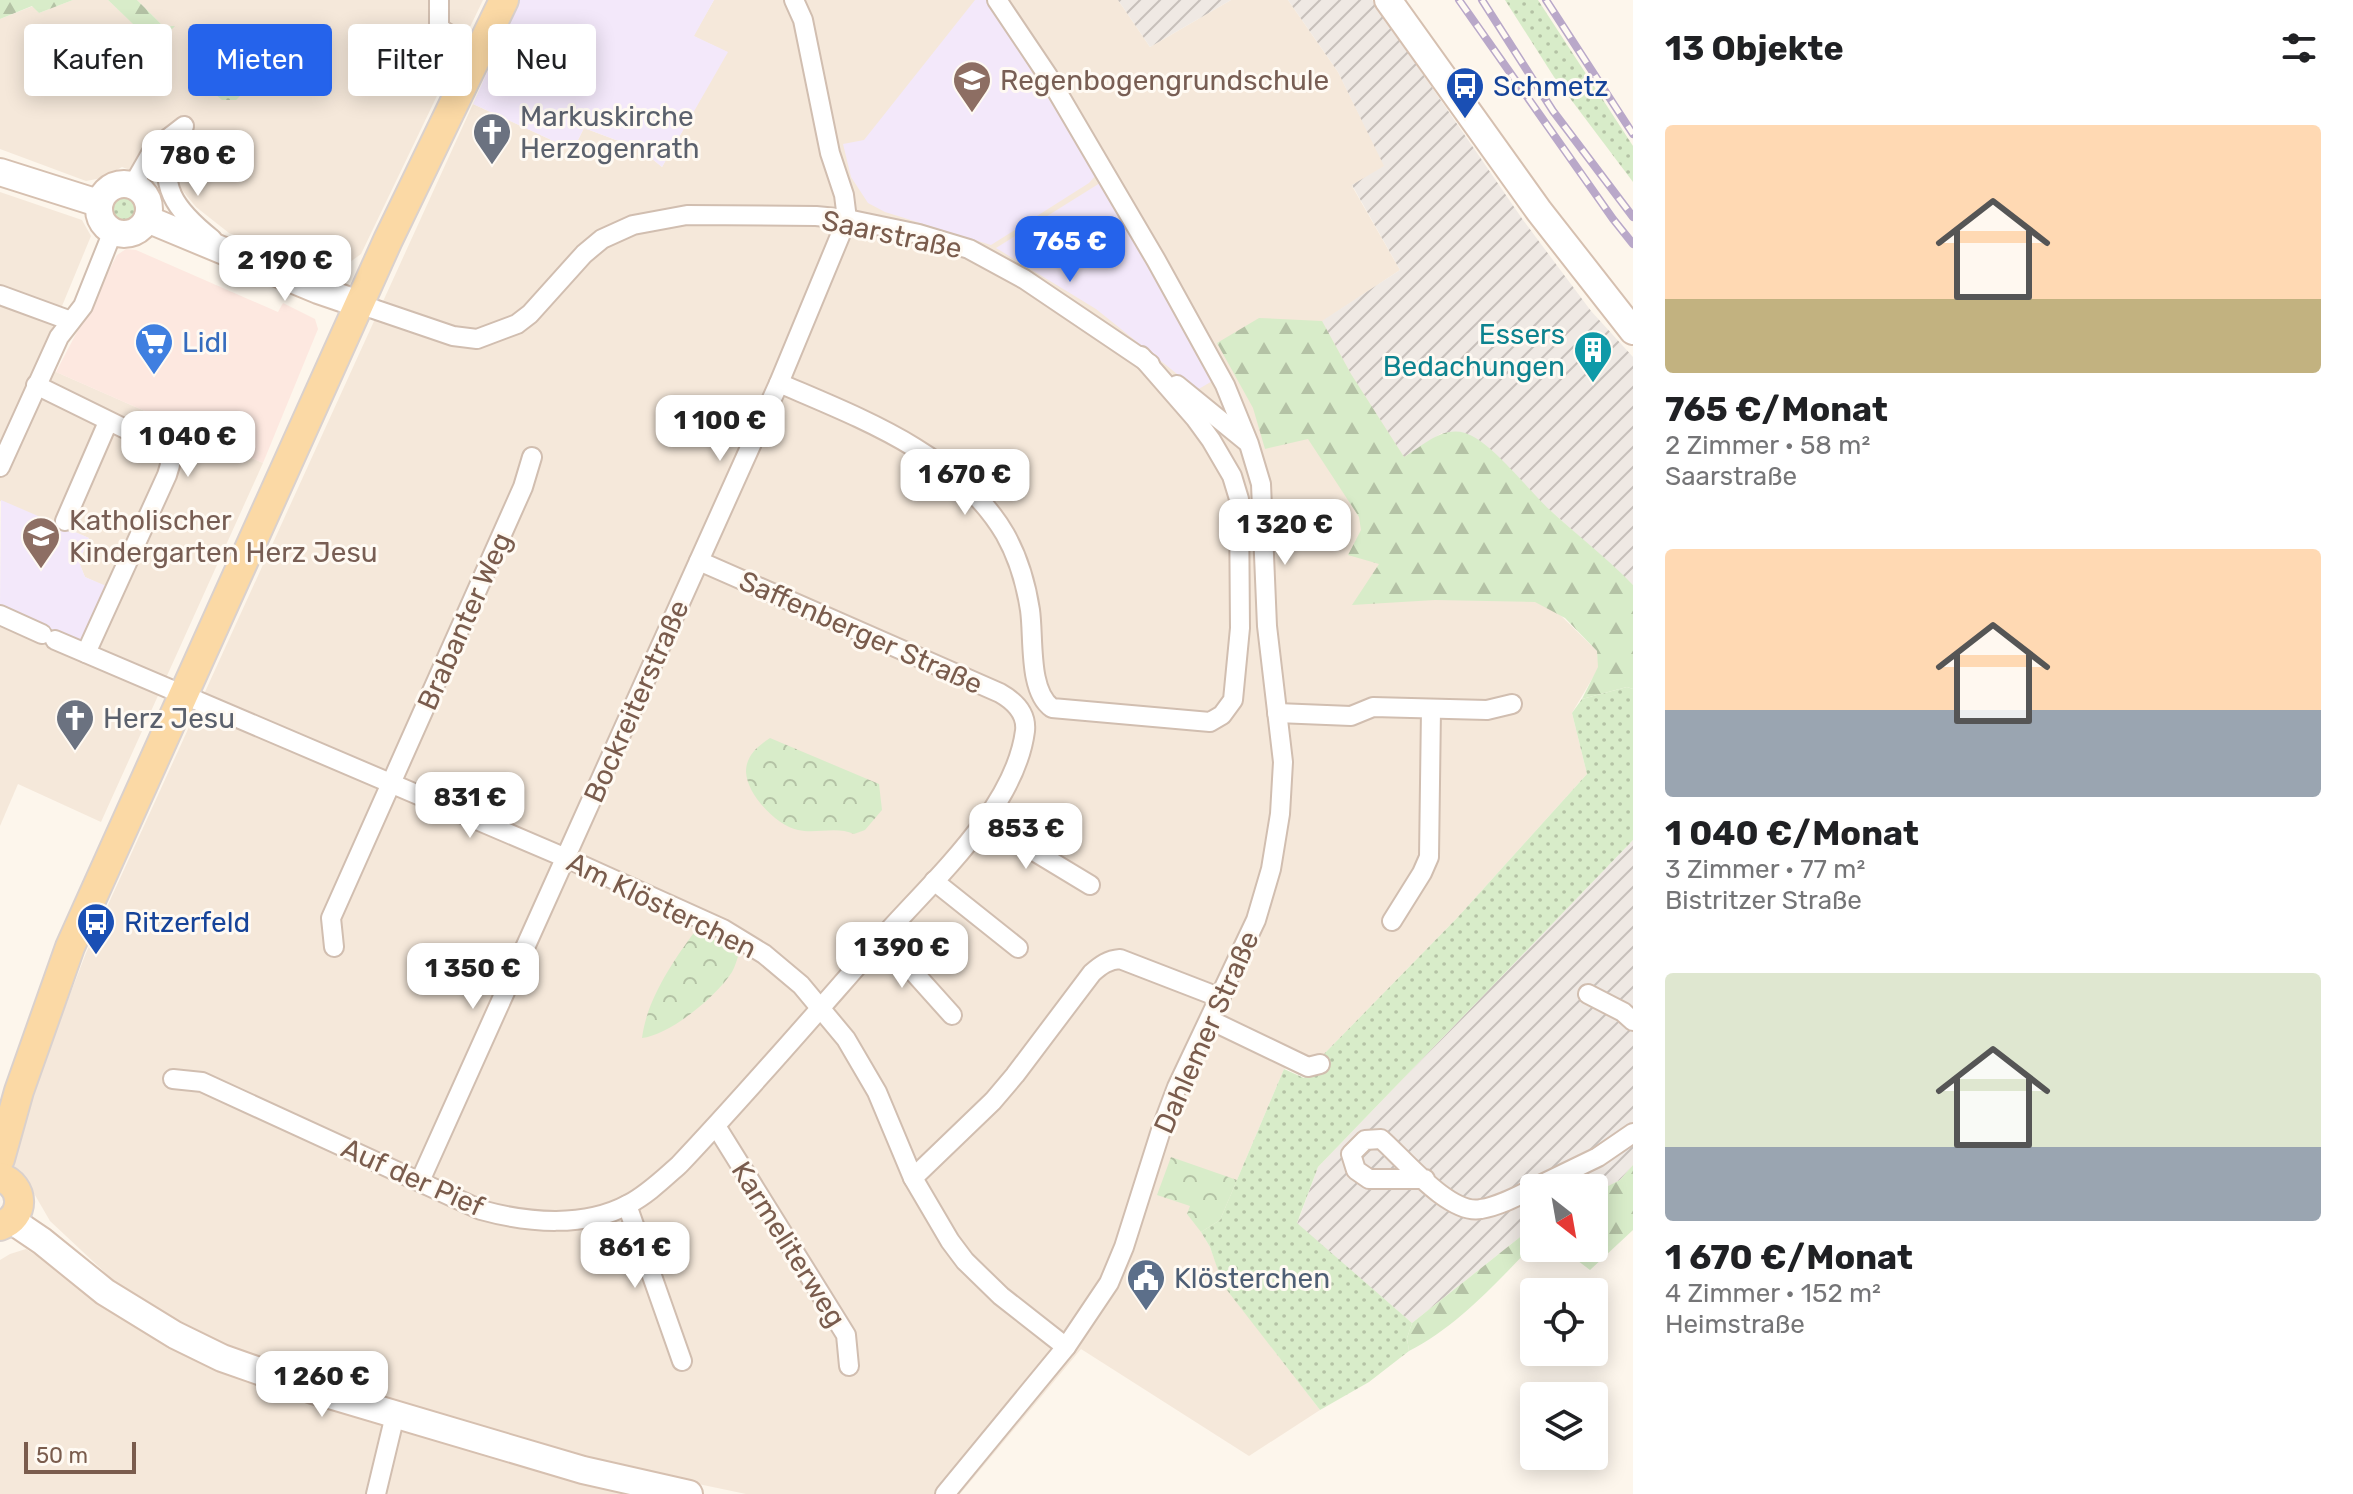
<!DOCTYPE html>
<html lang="de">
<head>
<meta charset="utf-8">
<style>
	:root { --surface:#fff; --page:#f2f2f2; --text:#202124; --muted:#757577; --accent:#2563eb }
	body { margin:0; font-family:Rubik,sans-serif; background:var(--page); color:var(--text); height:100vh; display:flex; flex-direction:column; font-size:30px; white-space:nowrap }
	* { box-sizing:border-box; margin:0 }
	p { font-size:26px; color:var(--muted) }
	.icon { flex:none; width:44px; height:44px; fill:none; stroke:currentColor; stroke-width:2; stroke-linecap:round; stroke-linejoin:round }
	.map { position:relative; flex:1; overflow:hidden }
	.sheet { display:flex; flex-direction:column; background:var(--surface); width:720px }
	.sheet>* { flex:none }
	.top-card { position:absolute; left:24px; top:24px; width:760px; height:72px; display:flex; gap:16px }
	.needle { width:52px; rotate:149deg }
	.tools { position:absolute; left:1520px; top:1174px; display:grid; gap:16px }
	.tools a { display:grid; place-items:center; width:88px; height:88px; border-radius:8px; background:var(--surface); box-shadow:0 4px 20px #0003; font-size:40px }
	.scale { position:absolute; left:24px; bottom:20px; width:112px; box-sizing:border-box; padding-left:8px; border:4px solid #7a5c4d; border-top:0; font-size:22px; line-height:28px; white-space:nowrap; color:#7a5c4d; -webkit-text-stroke:6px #fffaf3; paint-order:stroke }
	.price { position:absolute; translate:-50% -68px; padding:0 18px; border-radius:16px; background:#fff; color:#222; font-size:26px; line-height:52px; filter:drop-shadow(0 2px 4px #0008) }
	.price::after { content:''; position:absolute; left:50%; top:48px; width:24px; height:18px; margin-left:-12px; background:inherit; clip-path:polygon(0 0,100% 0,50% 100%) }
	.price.on { background:var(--accent); color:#fff }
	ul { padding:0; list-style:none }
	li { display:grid; align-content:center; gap:16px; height:424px; padding:0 32px }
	li span { display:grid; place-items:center; height:248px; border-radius:8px; color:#555 }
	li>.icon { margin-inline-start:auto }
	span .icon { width:144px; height:144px; fill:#fffc; stroke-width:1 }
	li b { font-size:34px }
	h2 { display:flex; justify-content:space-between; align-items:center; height:96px; padding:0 32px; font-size:34px }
	.chip { padding:0 28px; border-radius:8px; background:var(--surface); box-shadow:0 4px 20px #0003; font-size:28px; line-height:72px }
	.chip.on { background:var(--accent); color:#fff }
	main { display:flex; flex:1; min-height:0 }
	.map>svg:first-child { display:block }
	.residential { fill:#f5e8da }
	.commercial { fill:#fde8e0 }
	.industrial { fill:url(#industrial-furrows) }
	.education { fill:#f3e8fa }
	.grass { fill:url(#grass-dots) }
	.forest { fill:url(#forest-firs) }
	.park { fill:url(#park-crowns) }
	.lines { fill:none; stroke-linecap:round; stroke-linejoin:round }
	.street-casing { stroke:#d1beb0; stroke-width:22 }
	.secondary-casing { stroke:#d6c0b0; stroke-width:30 }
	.primary-casing { stroke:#dad1cd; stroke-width:32 }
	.street { stroke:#fff; stroke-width:18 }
	.secondary { stroke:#fff; stroke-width:26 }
	.primary { stroke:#fbd9a5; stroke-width:28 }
	.rail-casing { stroke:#b9a8c9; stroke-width:8 }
	.rail { stroke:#fffaf3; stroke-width:5; stroke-dasharray:15; stroke-linecap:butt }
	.labels { text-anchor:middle; stroke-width:6; stroke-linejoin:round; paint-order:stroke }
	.education-label { font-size:28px; fill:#785e54; stroke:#fffaf3; text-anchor:start }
	.transit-label { font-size:28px; fill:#164399; stroke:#fffaf3; text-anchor:start }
	.worship-label { font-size:28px; fill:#5b616d; stroke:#fffaf3; text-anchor:start }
	.street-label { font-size:28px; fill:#7a5c4d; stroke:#fffaf3 }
	.culture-label { font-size:28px; fill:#0d838f; stroke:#fffaf3; text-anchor:end }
	.shop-label { font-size:28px; fill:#366cbe; stroke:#fffaf3; text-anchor:start }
	.service-label { font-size:28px; fill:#4e5e75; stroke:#fffaf3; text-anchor:start }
</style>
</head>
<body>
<main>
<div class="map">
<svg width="1633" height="1494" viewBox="0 0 1633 1494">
	<defs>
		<pattern id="industrial-furrows" width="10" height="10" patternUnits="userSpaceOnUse" patternTransform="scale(2)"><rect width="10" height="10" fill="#efe9e4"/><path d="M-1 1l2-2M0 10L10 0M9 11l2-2" fill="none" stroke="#c7c0bb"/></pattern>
		<pattern id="grass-dots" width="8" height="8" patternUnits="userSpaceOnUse" patternTransform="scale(2)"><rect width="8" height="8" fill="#d8ecc9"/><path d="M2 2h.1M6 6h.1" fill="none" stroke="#b4c2a5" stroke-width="1.8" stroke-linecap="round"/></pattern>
		<pattern id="forest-firs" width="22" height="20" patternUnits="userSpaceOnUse" patternTransform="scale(2)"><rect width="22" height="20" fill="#d8ecc9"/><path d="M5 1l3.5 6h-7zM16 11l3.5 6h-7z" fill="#b4c2a5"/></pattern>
		<pattern id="park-crowns" width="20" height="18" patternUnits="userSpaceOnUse" patternTransform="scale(2)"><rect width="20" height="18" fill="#d8ecc9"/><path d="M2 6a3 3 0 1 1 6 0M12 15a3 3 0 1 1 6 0" fill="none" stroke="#b4c2a5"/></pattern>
	</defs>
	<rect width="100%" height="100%" fill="#fdf6ec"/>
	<g class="residential">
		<path d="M73 0H108L156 45 163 26 137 0H483L361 254 342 268 321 269 229 233 196 207 182 190 122 167 102 178 86 181 0 149V19L33 6 39 13Z"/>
		<path d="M714 0H1118L1150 47 1231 0H1288L1338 72 1385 166 1352 186 1400 270 1323 321 1494 550 1597 651 1599 667 1572 713 1587 774 1457 918 1324 1054 1284 1069 1220 1220 1201 1232 1210 1247 1224 1285 1320 1410 1249 1456 1081 1349 960 1494H746L584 1460 263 1364 194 1332 114 1281 50 1221 28 1183 11 1162 49 1049 86 953 473 104 573 150 584 128 640 149 662 167 727 52 693 36Z"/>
		<path d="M0 192 82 220 91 236 38 364 263 463 101 822 18 784 0 826V607L86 644 111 589 85 577 79 562 89 538 0 501Z"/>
		<path d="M26 1249 185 1350 254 1385 581 1481 639 1494H0V1260L10 1254Z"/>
	</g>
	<path class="commercial" d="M126 249 136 250 278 312 283 303 315 319 318 329 263 463 56 372 117 255Z"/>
	<g class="industrial">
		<path d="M1118 0H1231L1150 47Z"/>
		<path d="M1288 0H1372L1523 220 1591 311 1633 357V585L1551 511 1442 433 1404 457 1351 374 1322 321 1400 270 1352 185 1384 166 1338 72Z"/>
		<path d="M1633 840V1165L1620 1180 1594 1193V1188H1534V1226L1412 1323 1297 1224 1318 1167Z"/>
	</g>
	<g class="education">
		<path d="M519 0H714L694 36 728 52 662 167 640 149 584 128 573 150 473 104Z"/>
		<path d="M975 0H987L1096 175 1089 183 991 245 885 212 868 203 851 177 843 144 864 140Z"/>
		<path d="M1100 183 1214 380 1197 390 1096 309 996 248Z"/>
		<path d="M1 500 89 538 79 562 85 577 111 588 86 644 0 606Z"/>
	</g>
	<g class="grass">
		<path d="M1505 0H1538L1633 146V182L1554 77Z"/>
		<path d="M238 56 252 70V84L236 100H222L207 87 209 71 223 58Z"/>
		<circle cx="123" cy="208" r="14"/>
		<path d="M1627 687 1633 689V840L1318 1167 1297 1223 1412 1323 1407 1338 1409 1351 1369 1382 1320 1410 1223 1285 1210 1247 1201 1232 1220 1220 1284 1069 1304 1078 1324 1054 1457 918 1587 774 1572 713 1582 699Z"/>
	</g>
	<g class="forest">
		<path d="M0 0H73L39 13 32 6 0 19Z"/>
		<path d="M108 0H137L163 26H175L156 46Z"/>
		<path d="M1259 318 1322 321 1351 374 1404 457C1422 447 1441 426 1465 433 1490 440 1530 492 1551 511 1578 536 1607 558 1633 585V689L1627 687 1582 699 1598 667 1597 651 1565 618 1535 602 1435 600 1352 605 1379 564 1348 555 1361 530 1359 517 1308 439 1265 449 1253 408 1217 343Z"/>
		<path d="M1633 1165V1230L1590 1270 1561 1248H1594V1193L1620 1180Z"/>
		<path d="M1534 1226V1244C1496 1283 1458 1326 1409 1351L1407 1338 1412 1323Z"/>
	</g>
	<g class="park">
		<path d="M770 738 879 784 882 810 865 830 854 834C837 826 816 834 798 830 777 826 747 795 746 772 746 755 758 746 770 738Z"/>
		<path d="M696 930 739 954C737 959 735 967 732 972 717 996 670 1035 642 1038 647 999 673 961 696 930Z"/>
		<path d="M1171 1157 1237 1180 1220 1220 1201 1232 1187 1214 1190 1206 1157 1195Z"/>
	</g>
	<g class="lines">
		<g class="street-casing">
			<g id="street">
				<path d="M439 0V28L478 52"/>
				<path d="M170 137C159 187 173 208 212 239"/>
				<path d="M133 185 153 150 184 126"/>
				<path d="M0 295 71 321"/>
				<path d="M359 304 453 336 477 339 517 324 530 314 584 254 602 239 633 225 687 215 816 216 847 219 919 234 969 249 1024 279 1150 364"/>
				<path d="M779 383C860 418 958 454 1005 534 1018 557 1026 584 1030 610 1034 638 1028 691 1052 708L1210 722 1222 715 1233 700 1240 628 1239 499 1232 476 1211 440 1195 418 1141 356"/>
				<path d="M36 385 156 444 169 451 170 465 167 475 86 653"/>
				<path d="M1177 385 1247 442"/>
				<path d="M0 467 59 337 83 306 113 231"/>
				<path d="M65 521 108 422"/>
				<path d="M0 615 42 634"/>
				<path d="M55 640 566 858 723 929 764 954 801 985 846 1039 877 1092 913 1178 950 1241 965 1261 1001 1296 1066 1347"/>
				<path d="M1277 713 1351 716 1373 707 1487 710 1512 704"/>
				<path d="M984 821 1090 885"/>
				<path d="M934 881 1018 948"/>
				<path d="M1392 921 1422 873 1429 857 1431 709"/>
				<path d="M882 937 952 1015"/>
				<path d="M334 947 331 918 523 487 532 457"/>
				<path d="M1588 994 1623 1012 1633 1021"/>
				<path d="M1210 1020 1308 1067 1320 1064"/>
				<path d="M173 1079 202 1082 481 1210C528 1223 585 1228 629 1204 648 1194 663 1179 679 1165 749 1091 815 1014 882 938 931 882 1015 809 1025 731 1027 713 1014 701 1000 693L699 561"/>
				<path d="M716 1126 846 1335 849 1366"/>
				<path d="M913 1178 993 1101 1015 1075 1092 973C1101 965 1108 960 1120 959L1221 998"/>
				<path d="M1425 1179H1369L1356 1170 1351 1154 1365 1140 1381 1139C1403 1158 1450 1216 1481 1209 1499 1206 1518 1196 1534 1188"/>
				<path d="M420 1181 779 383 847 219 844 195 830 153 803 20 794 0"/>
				<path d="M1534 1188 1598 1157 1633 1133"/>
				<path d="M627 1205 682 1361"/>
				<path d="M376 1494 395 1415"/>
				<path d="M945 1494 1066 1347 1109 1283 1124 1247 1162 1127 1177 1087 1256 920 1271 869 1280 814 1283 762 1267 626 1261 484 1249 444 1225 385 1156 260 1048 76 997 0"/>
			</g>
		</g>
		<g class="secondary-casing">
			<g id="secondary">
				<path d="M1388 0 1539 211 1633 331"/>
				<path d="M0 172 98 203"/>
				<circle cx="124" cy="209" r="25"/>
				<path d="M147 219 318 290 359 304"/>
				<path d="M11 1220 42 1241 105 1292 175 1335 222 1358 313 1390 583 1470 689 1494"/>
			</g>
		</g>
		<g class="primary-casing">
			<g id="primary">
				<path d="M0 1159 19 1091 70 947 388 240 504 0"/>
				<path d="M0 1177C25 1186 26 1217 0 1226"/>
			</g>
		</g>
		<use href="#street" class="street"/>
		<use href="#secondary" class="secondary"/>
		<use href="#primary" class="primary"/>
		<g class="rail-casing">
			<g id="rail">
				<path d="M1459 0 1613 219 1633 244"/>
				<path d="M1482 0 1553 111 1633 217"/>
				<path d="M1546 0 1633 134"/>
			</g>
		</g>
		<use href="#rail" class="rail"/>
	</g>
	<defs>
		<g id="school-pin" transform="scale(2)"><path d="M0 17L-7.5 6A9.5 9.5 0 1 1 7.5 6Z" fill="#8d6e63" stroke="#fffaf3"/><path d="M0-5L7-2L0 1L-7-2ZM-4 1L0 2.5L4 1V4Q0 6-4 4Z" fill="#fff"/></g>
		<g id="bus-pin" transform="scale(2)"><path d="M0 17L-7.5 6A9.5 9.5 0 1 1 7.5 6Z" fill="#1a4fb4" stroke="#fffaf3"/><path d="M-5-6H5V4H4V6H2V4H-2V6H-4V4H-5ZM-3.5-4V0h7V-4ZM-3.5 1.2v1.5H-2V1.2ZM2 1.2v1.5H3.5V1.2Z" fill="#fff"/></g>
		<g id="church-pin" transform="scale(2)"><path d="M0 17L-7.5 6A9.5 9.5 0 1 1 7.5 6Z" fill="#6b7280" stroke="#fffaf3"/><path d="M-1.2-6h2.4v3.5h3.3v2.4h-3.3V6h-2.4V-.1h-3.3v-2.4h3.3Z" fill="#fff"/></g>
		<g id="supermarket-pin" transform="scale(2)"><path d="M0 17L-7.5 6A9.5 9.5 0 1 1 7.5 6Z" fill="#3f7fe0" stroke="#fffaf3"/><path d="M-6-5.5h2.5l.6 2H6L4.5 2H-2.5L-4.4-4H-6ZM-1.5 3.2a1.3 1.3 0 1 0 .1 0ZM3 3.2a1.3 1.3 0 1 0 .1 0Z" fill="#fff"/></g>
		<g id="building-pin" transform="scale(2)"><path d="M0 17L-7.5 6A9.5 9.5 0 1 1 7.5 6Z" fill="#0f9aa8" stroke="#fffaf3"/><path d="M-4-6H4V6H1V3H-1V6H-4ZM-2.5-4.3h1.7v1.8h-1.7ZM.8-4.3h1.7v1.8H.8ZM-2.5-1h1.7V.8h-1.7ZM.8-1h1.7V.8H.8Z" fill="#fff"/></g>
		<g id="civic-pin" transform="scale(2)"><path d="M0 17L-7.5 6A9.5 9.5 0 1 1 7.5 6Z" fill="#5c6f8a" stroke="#fffaf3"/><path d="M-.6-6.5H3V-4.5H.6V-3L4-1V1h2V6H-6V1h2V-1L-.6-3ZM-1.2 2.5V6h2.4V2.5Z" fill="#fff"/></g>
	</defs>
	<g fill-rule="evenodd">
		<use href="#school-pin" x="972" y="80"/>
		<use href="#bus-pin" x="1465" y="86"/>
		<use href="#church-pin" x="492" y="132"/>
		<use href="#supermarket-pin" x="154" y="342"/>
		<use href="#building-pin" x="1593" y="350"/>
		<use href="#school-pin" x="41" y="536"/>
		<use href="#church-pin" x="75" y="718"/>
		<use href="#bus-pin" x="96" y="922"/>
		<use href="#civic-pin" x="1146" y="1278"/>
	</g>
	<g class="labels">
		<g class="education-label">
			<text x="1000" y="90">Regenbogengrundschule</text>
			<text x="69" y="530">Katholischer<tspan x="69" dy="32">Kindergarten Herz Jesu</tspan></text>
		</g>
		<g class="transit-label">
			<text x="1493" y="96">Schmetz</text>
			<text x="124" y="932">Ritzerfeld</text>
		</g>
		<g class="worship-label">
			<text x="520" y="126">Markuskirche<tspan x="520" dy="32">Herzogenrath</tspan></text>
			<text x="103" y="728">Herz Jesu</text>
		</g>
		<g class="street-label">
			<text transform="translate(892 234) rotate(12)" y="10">Saarstraße</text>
			<text transform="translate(464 621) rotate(-66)" y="10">Brabanter Weg</text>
			<text transform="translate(861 632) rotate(24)" y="10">Saffenberger Straße</text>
			<text transform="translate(636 701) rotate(-66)" y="10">Bockreiterstraße</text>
			<text transform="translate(662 905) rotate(26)" y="10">Am Klösterchen</text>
			<text transform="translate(1206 1032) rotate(-66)" y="10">Dahlemer Straße</text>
			<text transform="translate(413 1177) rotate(24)" y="10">Auf der Pief</text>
			<text transform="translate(789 1244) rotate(58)" y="10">Karmeliterweg</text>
		</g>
		<g class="culture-label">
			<text x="1565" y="344">Essers<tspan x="1565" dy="32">Bedachungen</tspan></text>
		</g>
		<g class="shop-label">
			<text x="182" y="352">Lidl</text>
		</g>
		<g class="service-label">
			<text x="1174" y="1288">Klösterchen</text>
		</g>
	</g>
</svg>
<div class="tools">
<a><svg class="needle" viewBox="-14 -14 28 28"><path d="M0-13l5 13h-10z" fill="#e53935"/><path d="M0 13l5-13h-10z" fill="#757577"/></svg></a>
<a><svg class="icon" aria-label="locate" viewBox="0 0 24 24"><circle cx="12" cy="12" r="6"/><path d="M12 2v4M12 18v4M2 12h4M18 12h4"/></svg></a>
<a><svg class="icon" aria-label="layers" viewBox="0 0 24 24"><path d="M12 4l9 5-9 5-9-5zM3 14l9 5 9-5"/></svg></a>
</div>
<div class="scale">50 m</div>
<b class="price" style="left:198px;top:198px">780 €</b>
<b class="price on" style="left:1070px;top:284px">765 €</b>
<b class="price" style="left:285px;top:303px">2 190 €</b>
<b class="price" style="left:720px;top:463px">1 100 €</b>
<b class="price" style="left:188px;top:479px">1 040 €</b>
<b class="price" style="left:965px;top:517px">1 670 €</b>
<b class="price" style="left:1285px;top:567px">1 320 €</b>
<b class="price" style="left:470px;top:840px">831 €</b>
<b class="price" style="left:1026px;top:871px">853 €</b>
<b class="price" style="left:902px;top:990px">1 390 €</b>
<b class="price" style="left:473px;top:1011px">1 350 €</b>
<b class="price" style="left:635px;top:1290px">861 €</b>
<b class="price" style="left:322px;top:1419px">1 260 €</b>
<div class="top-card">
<a class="chip">Kaufen</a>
<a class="chip on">Mieten</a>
<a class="chip">Filter</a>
<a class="chip">Neu</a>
</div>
</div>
<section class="sheet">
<h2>13 Objekte<svg class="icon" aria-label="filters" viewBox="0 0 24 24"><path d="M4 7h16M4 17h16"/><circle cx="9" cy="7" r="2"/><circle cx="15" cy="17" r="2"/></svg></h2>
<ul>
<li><span style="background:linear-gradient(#ffd9b3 70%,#c2b280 0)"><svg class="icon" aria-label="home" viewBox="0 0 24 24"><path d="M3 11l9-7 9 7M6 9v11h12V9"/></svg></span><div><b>765 €/Monat</b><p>2 Zimmer · 58 m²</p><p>Saarstraße</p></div></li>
<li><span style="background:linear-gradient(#ffd9b3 65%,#9aa5b1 0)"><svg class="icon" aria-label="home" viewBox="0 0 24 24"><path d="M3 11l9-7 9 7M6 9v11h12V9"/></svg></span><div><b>1 040 €/Monat</b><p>3 Zimmer · 77 m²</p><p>Bistritzer Straße</p></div></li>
<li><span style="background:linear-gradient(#dfe7d0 70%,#9aa5b1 0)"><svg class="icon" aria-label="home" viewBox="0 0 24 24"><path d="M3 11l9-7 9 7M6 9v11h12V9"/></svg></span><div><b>1 670 €/Monat</b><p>4 Zimmer · 152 m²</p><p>Heimstraße</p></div></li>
</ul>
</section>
</main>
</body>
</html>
